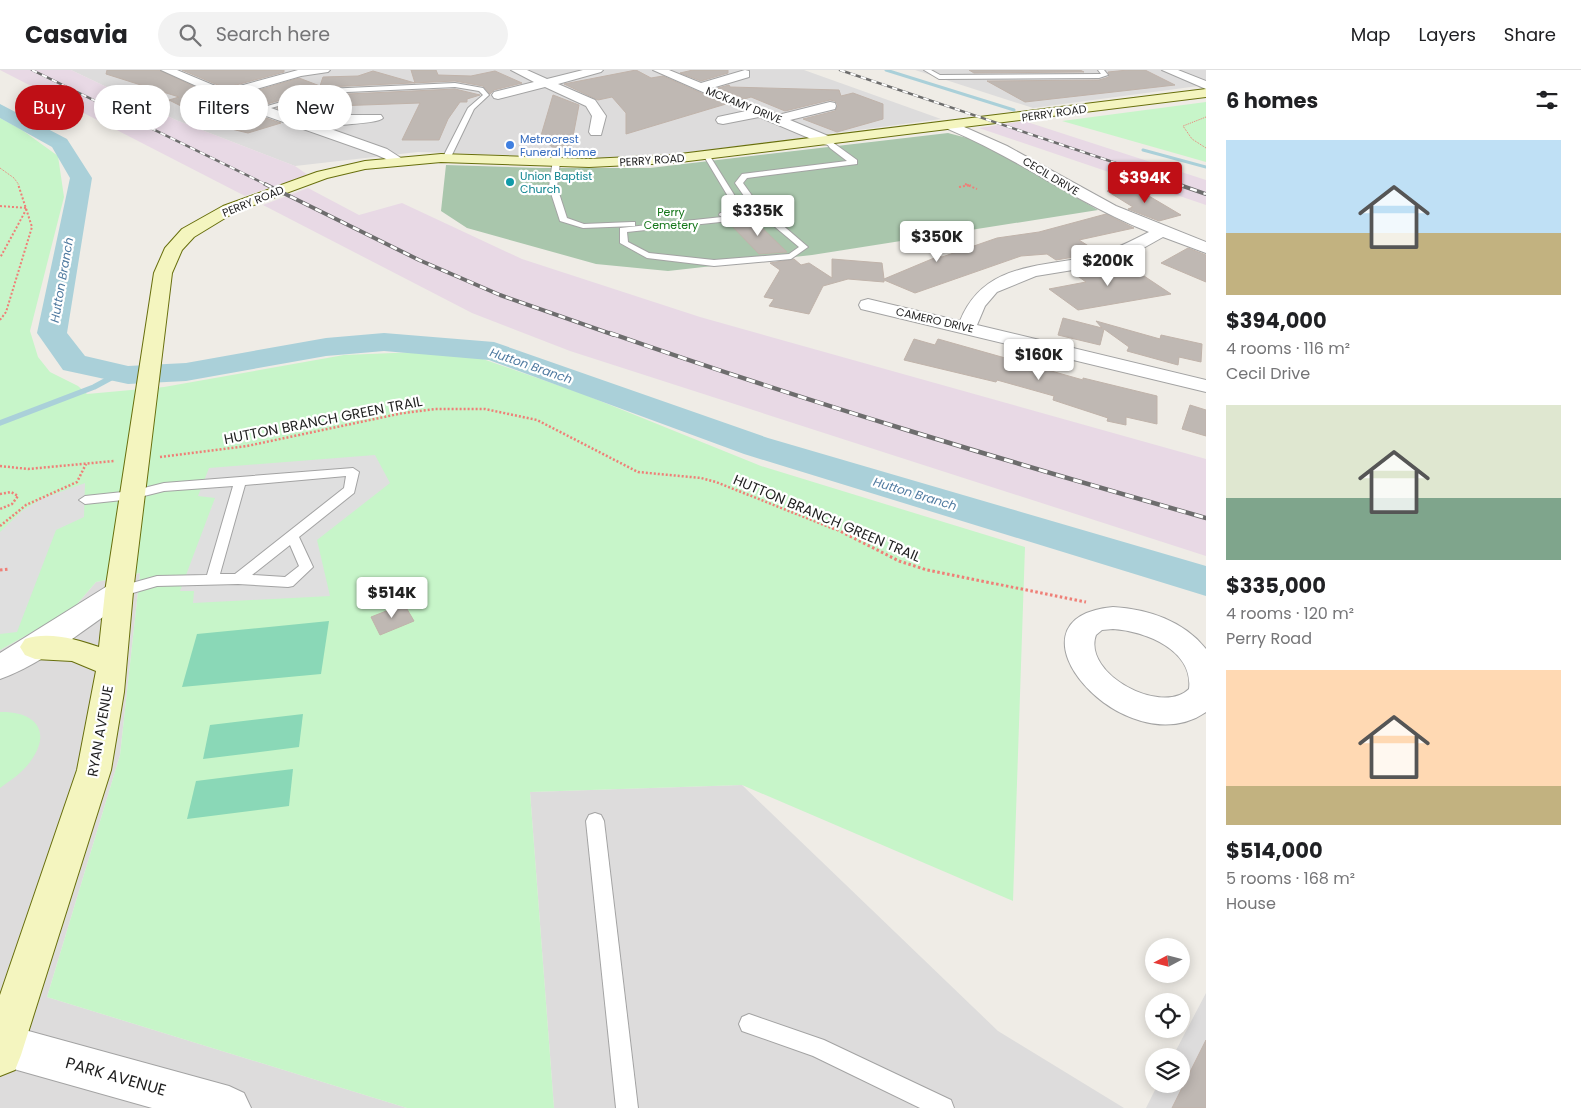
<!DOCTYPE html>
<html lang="en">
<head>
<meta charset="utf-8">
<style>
	:root { --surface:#fff; --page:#f2f2f2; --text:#202124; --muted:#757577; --line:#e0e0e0; --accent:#bf0f16 }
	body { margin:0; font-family:Poppins,sans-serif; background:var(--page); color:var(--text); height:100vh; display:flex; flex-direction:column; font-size:19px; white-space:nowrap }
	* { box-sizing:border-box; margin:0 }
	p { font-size:16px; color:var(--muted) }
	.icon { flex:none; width:28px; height:28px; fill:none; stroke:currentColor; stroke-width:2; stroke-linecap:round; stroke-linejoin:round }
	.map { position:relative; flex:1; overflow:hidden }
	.sheet { display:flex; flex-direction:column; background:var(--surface); width:375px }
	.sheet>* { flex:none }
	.top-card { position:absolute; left:15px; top:15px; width:475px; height:45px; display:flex; gap:10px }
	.needle { width:32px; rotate:263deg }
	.controls { position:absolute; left:1145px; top:868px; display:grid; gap:10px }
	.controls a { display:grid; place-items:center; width:45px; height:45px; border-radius:50%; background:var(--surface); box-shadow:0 2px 12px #0003; font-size:25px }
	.price { position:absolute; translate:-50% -42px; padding:0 11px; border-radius:5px; background:#fff; color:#222; font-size:16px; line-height:32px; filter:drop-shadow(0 1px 2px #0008) }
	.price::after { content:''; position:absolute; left:50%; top:30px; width:15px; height:11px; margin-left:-8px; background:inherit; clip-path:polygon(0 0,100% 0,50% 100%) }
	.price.active { background:var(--accent); color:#fff }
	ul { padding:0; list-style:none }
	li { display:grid; align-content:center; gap:10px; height:265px; padding:0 20px }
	li span { display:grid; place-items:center; height:155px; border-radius:0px; color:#555 }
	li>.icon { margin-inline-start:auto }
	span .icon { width:90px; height:90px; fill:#fffc; stroke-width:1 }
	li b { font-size:21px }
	h2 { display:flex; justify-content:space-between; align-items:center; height:60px; padding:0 20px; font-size:21px }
	.pill { padding:0 18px; border-radius:22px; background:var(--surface); box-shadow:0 2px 12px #0003; font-size:18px; line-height:45px }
	.pill.active { background:var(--accent); color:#fff }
	header { display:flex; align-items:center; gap:30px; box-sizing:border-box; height:70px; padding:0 25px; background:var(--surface); border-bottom:1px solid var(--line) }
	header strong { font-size:24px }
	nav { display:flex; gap:28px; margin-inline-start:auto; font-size:18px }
	.search { width:350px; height:45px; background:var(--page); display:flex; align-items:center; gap:12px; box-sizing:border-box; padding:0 18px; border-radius:28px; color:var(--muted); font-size:19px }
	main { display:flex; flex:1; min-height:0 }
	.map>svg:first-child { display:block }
	.residential { fill:#dddcdc }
	.industrial { fill:#e8d9e5 }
	.cemetery { fill:#a9c6ac }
	.park { fill:#c7f5c9 }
	.pitch { fill:#8ad8b7 }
	.parking { fill:#dfdfdf }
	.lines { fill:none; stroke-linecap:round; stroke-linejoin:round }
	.stream-far1 { stroke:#aad0d9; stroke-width:3 }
	.stream { stroke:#aad0d9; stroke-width:5.5 }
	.river { fill:#aad0d9; fill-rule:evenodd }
	.building { fill:#bfb8b3; stroke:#c0b3aa }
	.lane-casing { stroke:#a3a3a3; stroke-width:2 }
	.street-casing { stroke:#a3a3a3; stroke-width:2 }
	.secondary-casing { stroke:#686f0d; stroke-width:2 }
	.path-far3 { stroke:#ef7f77; stroke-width:1; stroke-dasharray:1 1; stroke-linecap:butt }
	.path-far2 { stroke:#ef7f77; stroke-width:2; stroke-dasharray:2 2; stroke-linecap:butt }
	.path-far1 { stroke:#ef7f77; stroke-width:2.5; stroke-dasharray:2 2; stroke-linecap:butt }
	.path { stroke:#ef7f77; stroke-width:3; stroke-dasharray:2.5 2.5; stroke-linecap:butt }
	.lane { fill:#fff; fill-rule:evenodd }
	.street { fill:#fff; fill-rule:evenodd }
	.secondary { fill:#f4f5bf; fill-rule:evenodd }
	.rail-far2-casing { stroke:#6d6d6d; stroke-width:2.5 }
	.rail-far1-casing { stroke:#6d6d6d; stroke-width:4 }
	.rail-casing { stroke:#6d6d6d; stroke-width:4.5 }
	.rail-far2 { stroke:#fff; stroke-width:2; stroke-dasharray:5.5; stroke-linecap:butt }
	.rail-far1 { stroke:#fff; stroke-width:2.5; stroke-dasharray:7; stroke-linecap:butt }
	.rail { stroke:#fff; stroke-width:3; stroke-dasharray:9; stroke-linecap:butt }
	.shop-dot { fill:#3f7fe0; stroke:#fff; stroke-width:2 }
	.culture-dot { fill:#0f9aa8; stroke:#fff; stroke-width:2 }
	.labels { text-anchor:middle; stroke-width:4.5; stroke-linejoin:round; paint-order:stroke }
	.far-street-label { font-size:11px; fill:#1f1f1f; stroke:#fff }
	.far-shop-label { font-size:11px; fill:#366cbe; stroke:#fff; text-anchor:start }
	.far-culture-label { font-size:11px; fill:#0d838f; stroke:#fff; text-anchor:start }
	.far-park-label { font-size:11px; fill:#147619; stroke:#fff }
	.far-water-label { font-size:12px; font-style:italic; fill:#4f7aa0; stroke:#fff }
	.street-label { font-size:14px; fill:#1f1f1f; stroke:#fff }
	.near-street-label { font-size:16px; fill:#1f1f1f; stroke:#fff }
</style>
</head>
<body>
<header>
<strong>Casavia</strong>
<div class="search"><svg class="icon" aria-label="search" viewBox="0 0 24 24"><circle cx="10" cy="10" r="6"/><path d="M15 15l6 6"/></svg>Search here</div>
<nav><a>Map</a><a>Layers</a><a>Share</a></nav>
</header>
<main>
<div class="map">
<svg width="1206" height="1038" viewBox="0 0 1206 1038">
	<rect width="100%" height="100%" fill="#efece6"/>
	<g class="residential">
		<path d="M71 0H804L941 49 661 86 604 88 418 82 295 96 176 50Z"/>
		<path d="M915 0H1206V15L1033 38Z"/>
		<path d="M140 503 120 685 47 927 407 1038H0V580L72 540 96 512Z"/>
		<path d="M742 715 998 961 1124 1038H554L530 722Z"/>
		<path d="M1206 923V1038H1146L1158 1014H1181V986H1173Z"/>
	</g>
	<g class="industrial">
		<path d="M0 0H71L176 50 295 96 308 105 245 126Z"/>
		<path d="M1024 51 1206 110V135L979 58Z"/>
		<path d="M308 118 359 145 402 133 522 189 700 247 1206 389V486L570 281 472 243 263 135Z"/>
	</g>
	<path class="cemetery" d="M948 63 971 69 1002 84 1098 140 812 185 668 201 596 194 467 158 441 141 446 95 539 98H650Z"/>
	<g class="park">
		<path d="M1206 32V92L1062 51Z"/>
		<path d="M0 48 22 60 58 86 64 127 30 261 38 287 50 302 78 316 87 324 164 317 344 285 418 282 480 288 583 324 761 396 1025 477 1013 831 742 715 530 722 554 1038H407L47 927 120 685 140 503 96 512 72 540 0 580Z"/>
		<path d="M0 642C35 641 53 661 30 692 22 703 11 710 0 718Z"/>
	</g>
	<g class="pitch">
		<path d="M329 551 321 604 182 617 197 564Z"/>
		<path d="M303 644 299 677 203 689 210 655Z"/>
		<path d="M293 699 289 736 187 749 196 711Z"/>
	</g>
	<g class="parking">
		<path d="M375 385 390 413 317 470 330 526 193 533 194 521H180L215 428 198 426 209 398Z"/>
		<path d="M85 413 84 447 56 460 17 562 0 564V462L22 441 41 429Z"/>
	</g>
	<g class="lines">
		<g class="stream-far1">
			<path d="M886 0 1014 40"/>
			<path d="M1143 80 1206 97"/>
		</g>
		<path class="stream" d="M0 353 94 317 120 303"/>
		<path class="river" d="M0 34 67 69 92 108 67 263 85 286 128 296 186 293 326 268 384 263 494 272 768 368 1206 496V526L744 384 489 290 384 281 326 286 186 311 128 314 63 300 37 263 70 108 52 77 0 48Z"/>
	</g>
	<g class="building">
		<path d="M107 0H159L251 43 281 53 248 63 223 57 169 30 179 27 106 4Z"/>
		<path d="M182 0H284V2L225 18Z"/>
		<path d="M411 0H436L438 5 471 6 495 1 522 13 494 20 490 24 483 16 455 11 326 17 267 34 242 25 299 8 320 16 323 7 358 6 373 1 415 13Z"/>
		<path d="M636 0 651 8 663 6 726 34 626 64V43L612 27 598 30 564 14Z"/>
		<path d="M693 0H728V3L701 11 680 3Z"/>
		<path d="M969 0H1080L1084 2 974 3Z"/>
		<path d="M1128 0H1145L1175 15 1025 32 987 11 1099 10 1109 7 1108 2Z"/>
		<path d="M729 15 730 17 839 20 841 26 853 23 883 34V49L837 62 803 49 835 41 838 35 835 31 830 30 785 41 751 27 744 29 718 18Z"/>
		<path d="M455 19 480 25 467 29V32H460L448 49 439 70H402L420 33 335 36 301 47 277 38 326 25Z"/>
		<path d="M553 25 579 35 570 82 559 81 540 69Z"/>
		<path d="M1135 118 1154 129 1181 145 1159 151 1128 139 1133 137 1107 121Z"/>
		<path d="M1106 144 1134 158 1079 170 1098 182 1086 185 1056 190 1047 184 1021 186 915 223 884 210V212L848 209 823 216 809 244 769 236 774 229 764 227 780 200 770 193 794 189 801 195 809 193 832 208V189L882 193 884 209 939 186 942 187 997 168 1039 162Z"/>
		<path d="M752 148 787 182 759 184 729 153 748 151Z"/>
		<path d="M1188 178 1206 185V212L1161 193Z"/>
		<path d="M1113 192 1129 203 1138 202 1171 224 1078 240 1049 219 1086 212 1072 202Z"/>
		<path d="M1063 248 1102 258 1096 251 1160 269 1161 265 1202 274 1201 292 1179 287 1178 295 1127 281 1129 277 1104 259 1100 275 1058 265Z"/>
		<path d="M914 269 935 275 938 269 1083 310V308L1157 326V354L1126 347V355L1107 351 1108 348 1053 330 1054 326 997 310 996 312 904 290Z"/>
		<path d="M1190 335 1206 340V366L1182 359Z"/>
		<path d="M404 534 414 551 380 565 371 547Z"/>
		<path d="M1206 970V1038H1172Z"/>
	</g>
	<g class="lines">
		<g class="lane-casing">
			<g id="lane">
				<path d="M924 0H931L940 5 1099 4H1101L1098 0H1104L1108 5 1099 8 939 9Z"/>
				<path d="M455 13 483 18 489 25 474 39 450 89 446 91 442 89 468 38 483 25 479 21 455 17 326 23 260 41 257 39 326 19Z"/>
				<path d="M828 69 857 90V94L747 108 743 113 758 134 808 177 791 189 714 196 647 188 620 173V158L722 147 719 145 720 143H728L735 138 702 83H708L743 139 734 146 745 145 751 136 735 113 742 104 847 91 830 78 825 71ZM756 141 799 177 789 184 714 190 649 183 628 172 627 162 748 149Z"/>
				<path d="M553 90 560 92 557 117 567 148 584 154 632 152H635V156L583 158 560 151 549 117Z"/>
				<path d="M353 398 359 402 354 423 299 467 313 497 293 516 288 517 238 514 157 516 119 527 114 526 112 522 114 518 157 506 207 505 233 416 164 421 132 429 85 434 79 430 85 426 132 421 164 413ZM346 406 344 418 235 504H220L245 415ZM290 475 299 496 285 507 252 505Z"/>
				<path d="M595 743 601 745 604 751 638 1038H616L586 751 589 745Z"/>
				<path d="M749 944 824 970 951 1030 954 1038H920L813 986 742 961 739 954 742 947Z"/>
			</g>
		</g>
		<g class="street-casing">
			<g id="street">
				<path d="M161 0H177L225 20 298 0H330L328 2 301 6 236 25 312 53 344 45H381L383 48C378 54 336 54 325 57L387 79 404 90 397 94 377 85 252 41Z"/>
				<path d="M511 0H527L547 9 583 0H603L601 2 558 14 595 30 606 46 601 65H591L589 62 592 46 586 36 545 17 498 29 494 28 492 25 494 22 534 12Z"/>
				<path d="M653 0H669L701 13 745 0 749 1V7L712 18 778 45 830 32 835 33 836 36 835 39 790 50 833 68 835 71 828 75 823 74 759 47 723 54 718 53 716 50 718 47 746 41Z"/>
				<path d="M1162 0H1178L1206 11V19Z"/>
				<path d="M953 52 1007 76 1116 136 1206 172V183L1163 167 1131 185 1079 199 1036 206 997 222 985 236 977 255 1206 310V322L861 239 859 235 861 231 868 229 960 251C981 199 1028 197 1077 189 1103 185 1126 174 1149 162 1078 134 1018 88 948 59L946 56 948 53Z"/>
				<path d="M119 512 129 515 133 522 129 529C91 554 42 595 0 609V583L109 515Z"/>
				<path d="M1113 537C1148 539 1184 551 1206 579V642C1125 698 993 548 1113 537ZM1113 559C1145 561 1194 580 1189 619 1162 646 1082 604 1096 565L1102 560Z"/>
				<path d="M3 954 229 1016 244 1023 251 1038H152L3 996 0 994V956Z"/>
			</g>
		</g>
		<g class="secondary-casing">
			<path id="secondary" d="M1206 19V27L672 93 589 97 441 92 365 99 327 108 235 142 194 167 182 180 172 203 133 522 124 622 111 700 21 985 15 1000 0 1006V925L77 700 96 601 72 591 35 589 25 585 20 577 25 569C48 561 76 569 99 577L105 522 154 203 165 178 182 159 223 136 317 102 365 91 441 84 589 89 672 85Z"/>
		</g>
		<g class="path-far3">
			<path d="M1206 47 1183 56 1192 69 1206 78"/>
			<path d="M0 98 14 108 19 115"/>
			<path d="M965 114 968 115"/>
			<path d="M968 115H971"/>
		</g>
		<g class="path-far2">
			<path d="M965 114 977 119"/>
			<path d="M959 117 971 115"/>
			<path d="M0 136 27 138 0 188"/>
			<path d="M0 250 6 242 32 157 18 114"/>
		</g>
		<g class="path-far1">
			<path d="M160 387 247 376 403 343 435 339H485L537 350 638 402 701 408 716 412 834 459"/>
			<path d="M0 396 28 399 114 391"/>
			<path d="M0 424 11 422 18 426 12 434 0 439"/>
			<path d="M0 456 26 435 77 412 86 394"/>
		</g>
		<g class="path">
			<path d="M832 457 899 491 927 500 1086 532"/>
			<path d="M0 500 9 499"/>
		</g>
		<use href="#lane" class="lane"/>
		<use href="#street" class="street"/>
		<use href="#secondary" class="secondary"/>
		<g class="rail-far2-casing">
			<g id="rail-far2">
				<path d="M32 0 267 115"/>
				<path d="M840 0 1181 115"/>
			</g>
		</g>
		<g class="rail-far1-casing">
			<g id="rail-far1">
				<path d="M265 114 419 190 500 225 614 265"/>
				<path d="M1177 114 1206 124"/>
			</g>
		</g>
		<g class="rail-casing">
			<path id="rail" d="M610 263C807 332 1006 391 1206 448"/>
		</g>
		<use href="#rail-far2" class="rail-far2"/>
		<use href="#rail-far1" class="rail-far1"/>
		<use href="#rail" class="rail"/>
	</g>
	<circle class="shop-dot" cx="510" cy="75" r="5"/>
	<circle class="culture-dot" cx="510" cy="112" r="5"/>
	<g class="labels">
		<g class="far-street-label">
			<text transform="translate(744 35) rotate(22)" y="4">MCKAMY DRIVE</text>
			<text transform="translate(1054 43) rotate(-8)" y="4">PERRY ROAD</text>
			<text transform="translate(652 90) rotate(-4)" y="4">PERRY ROAD</text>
			<text transform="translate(1051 106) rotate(31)" y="4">CECIL DRIVE</text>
			<text transform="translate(253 131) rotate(-22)" y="4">PERRY ROAD</text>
			<text transform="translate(935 250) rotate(13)" y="4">CAMERO DRIVE</text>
		</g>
		<g class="far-shop-label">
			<text x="520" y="73">Metrocrest<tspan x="520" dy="13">Funeral Home</tspan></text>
		</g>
		<g class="far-culture-label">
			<text x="520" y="110">Union Baptist<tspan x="520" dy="13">Church</tspan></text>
		</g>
		<g class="far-park-label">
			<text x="671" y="146">Perry<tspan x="671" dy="13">Cemetery</tspan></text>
		</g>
		<g class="far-water-label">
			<text transform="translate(62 210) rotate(-80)" y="4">Hutton Branch</text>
			<text transform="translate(531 296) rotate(19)" y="4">Hutton Branch</text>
			<text transform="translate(915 424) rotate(17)" y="4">Hutton Branch</text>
		</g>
		<g class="street-label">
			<text transform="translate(323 350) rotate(-11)" y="5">HUTTON BRANCH GREEN TRAIL</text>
			<text transform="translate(827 448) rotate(23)" y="5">HUTTON BRANCH GREEN TRAIL</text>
			<text transform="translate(100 661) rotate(-80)" y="5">RYAN AVENUE</text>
		</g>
		<g class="near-street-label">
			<text transform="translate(116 1006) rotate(16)" y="6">PARK AVENUE</text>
		</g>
	</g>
</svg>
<div class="controls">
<a><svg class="needle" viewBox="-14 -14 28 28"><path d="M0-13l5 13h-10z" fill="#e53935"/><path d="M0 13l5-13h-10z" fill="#757577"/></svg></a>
<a><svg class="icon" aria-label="locate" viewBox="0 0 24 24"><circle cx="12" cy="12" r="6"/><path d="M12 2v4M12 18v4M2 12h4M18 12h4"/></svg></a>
<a><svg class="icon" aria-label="layers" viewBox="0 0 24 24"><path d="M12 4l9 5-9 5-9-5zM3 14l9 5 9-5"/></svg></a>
</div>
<b class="price active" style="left:1145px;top:134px">$394K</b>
<b class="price" style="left:758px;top:167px">$335K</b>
<b class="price" style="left:937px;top:193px">$350K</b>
<b class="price" style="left:1108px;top:217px">$200K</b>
<b class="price" style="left:1039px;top:311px">$160K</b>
<b class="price" style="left:392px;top:549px">$514K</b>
<div class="top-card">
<a class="pill active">Buy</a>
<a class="pill">Rent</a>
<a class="pill">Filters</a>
<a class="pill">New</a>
</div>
</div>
<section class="sheet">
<h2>6 homes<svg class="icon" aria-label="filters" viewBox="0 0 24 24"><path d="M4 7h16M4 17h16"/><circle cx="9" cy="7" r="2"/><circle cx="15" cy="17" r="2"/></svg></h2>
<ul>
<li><span style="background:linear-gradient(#bfe0f5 60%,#c2b280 0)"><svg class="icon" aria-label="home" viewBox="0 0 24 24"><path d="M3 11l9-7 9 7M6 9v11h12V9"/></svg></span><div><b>$394,000</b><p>4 rooms · 116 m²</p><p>Cecil Drive</p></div></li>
<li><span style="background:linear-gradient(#dfe7d0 60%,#7fa58c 0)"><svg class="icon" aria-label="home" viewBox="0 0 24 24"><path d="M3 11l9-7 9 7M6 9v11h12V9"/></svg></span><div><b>$335,000</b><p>4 rooms · 120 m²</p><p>Perry Road</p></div></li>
<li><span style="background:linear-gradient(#ffd9b3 75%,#c2b280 0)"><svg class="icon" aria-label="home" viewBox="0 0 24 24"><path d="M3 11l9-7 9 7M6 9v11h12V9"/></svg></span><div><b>$514,000</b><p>5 rooms · 168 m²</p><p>House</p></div></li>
</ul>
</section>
</main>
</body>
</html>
